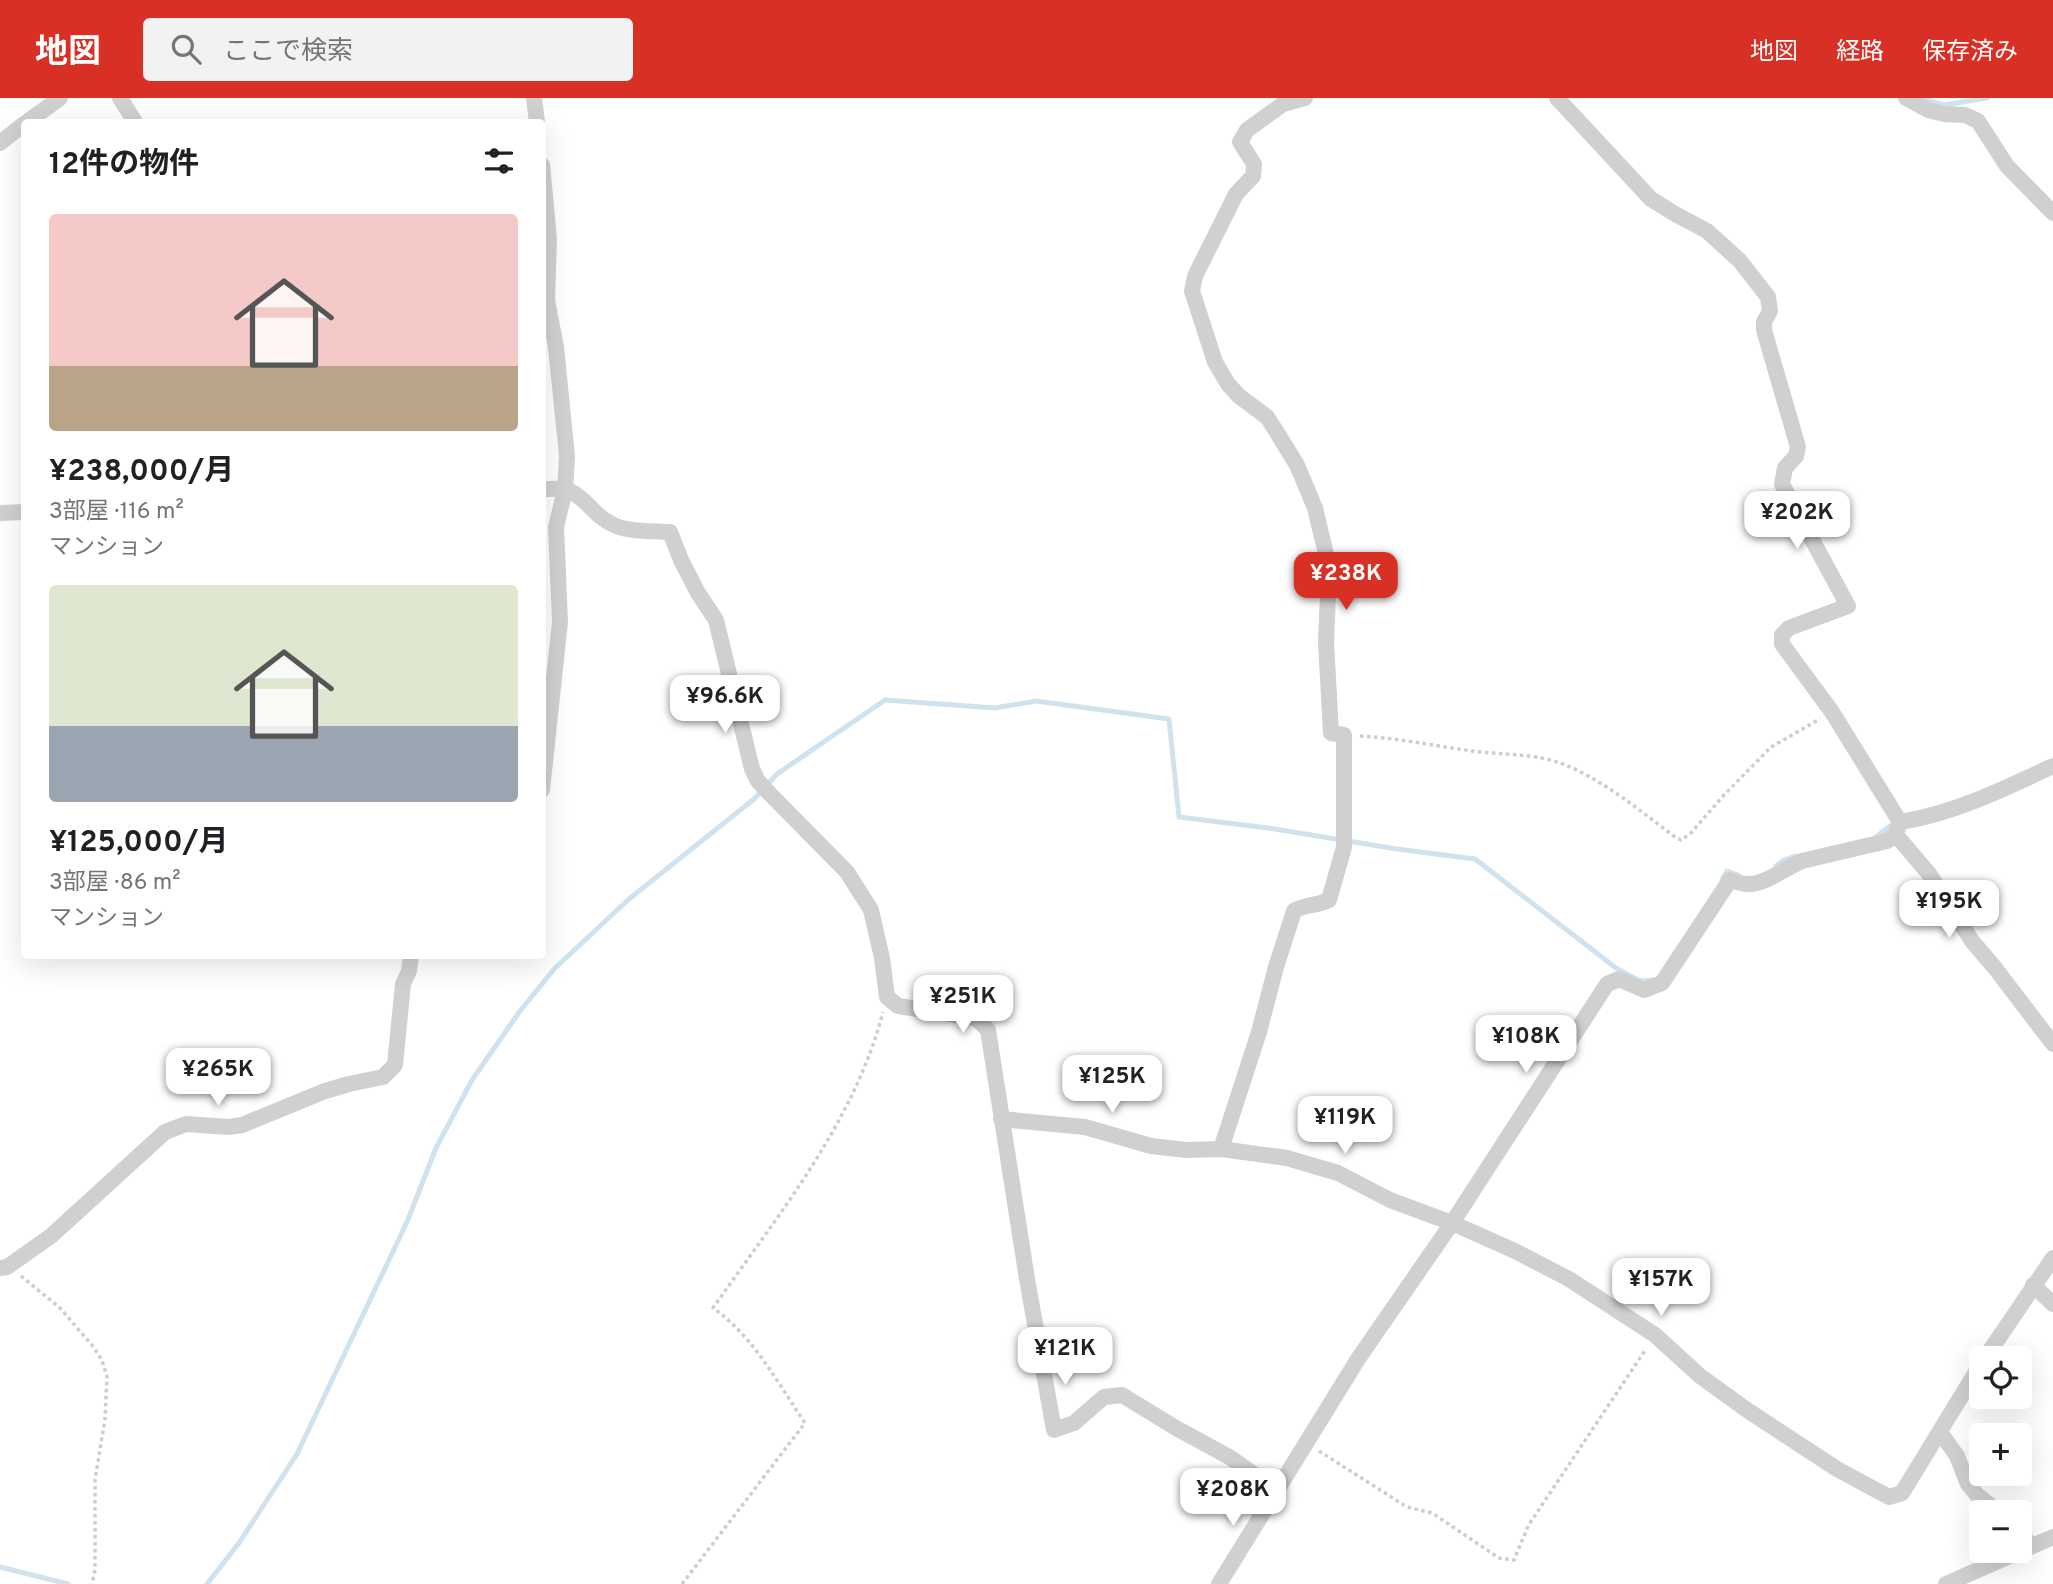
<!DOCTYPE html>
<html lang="ja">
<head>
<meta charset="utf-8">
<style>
	:root { --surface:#fff; --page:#f2f2f2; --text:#202124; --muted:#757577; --accent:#d93025 }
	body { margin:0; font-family:Overpass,"Noto Sans JP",sans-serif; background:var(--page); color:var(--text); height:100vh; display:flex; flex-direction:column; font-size:26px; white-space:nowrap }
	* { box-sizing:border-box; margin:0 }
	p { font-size:23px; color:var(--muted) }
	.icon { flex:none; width:38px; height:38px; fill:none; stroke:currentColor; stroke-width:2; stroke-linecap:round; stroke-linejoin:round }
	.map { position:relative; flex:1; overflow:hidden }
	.panel { position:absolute; left:21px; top:21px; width:525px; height:840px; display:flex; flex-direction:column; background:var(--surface); border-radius:7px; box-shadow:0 7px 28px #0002 }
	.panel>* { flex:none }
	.buttons { position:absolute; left:1969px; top:1248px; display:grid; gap:14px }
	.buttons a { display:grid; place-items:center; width:63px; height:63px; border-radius:7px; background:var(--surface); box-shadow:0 7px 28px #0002; font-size:35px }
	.price { position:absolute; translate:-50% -60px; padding:0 16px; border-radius:14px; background:#fff; color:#222; font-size:23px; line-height:46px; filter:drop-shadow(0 2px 4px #0008) }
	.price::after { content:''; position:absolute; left:50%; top:42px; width:21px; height:16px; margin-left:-10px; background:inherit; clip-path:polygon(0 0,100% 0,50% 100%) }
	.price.active { background:var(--accent); color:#fff }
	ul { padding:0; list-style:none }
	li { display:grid; align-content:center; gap:14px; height:371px; padding:0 28px }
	li span { display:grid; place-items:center; height:217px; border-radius:7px; color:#555 }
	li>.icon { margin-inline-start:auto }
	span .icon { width:126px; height:126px; fill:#fffc; stroke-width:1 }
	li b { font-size:30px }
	h2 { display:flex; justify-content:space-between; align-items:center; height:84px; padding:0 28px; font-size:30px }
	header { display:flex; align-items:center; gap:42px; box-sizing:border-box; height:98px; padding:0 35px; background:var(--accent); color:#fff }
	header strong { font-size:33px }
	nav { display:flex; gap:38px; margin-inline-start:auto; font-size:24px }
	.search { width:490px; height:63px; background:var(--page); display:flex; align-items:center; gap:18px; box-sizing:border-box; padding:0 24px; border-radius:7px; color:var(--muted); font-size:26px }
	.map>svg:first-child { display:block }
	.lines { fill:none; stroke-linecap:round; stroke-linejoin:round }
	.stream { stroke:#cfe2ee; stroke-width:5 }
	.path { stroke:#cdcdcd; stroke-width:3.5; stroke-dasharray:3.5 3.5; stroke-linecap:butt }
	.street { stroke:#d0d0d0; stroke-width:16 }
</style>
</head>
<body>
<header>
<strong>地図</strong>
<div class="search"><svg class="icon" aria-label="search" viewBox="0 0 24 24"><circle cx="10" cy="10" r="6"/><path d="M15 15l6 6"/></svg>ここで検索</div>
<nav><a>地図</a><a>経路</a><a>保存済み</a></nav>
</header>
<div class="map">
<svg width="2053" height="1486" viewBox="0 0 2053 1486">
	<rect width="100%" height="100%" fill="#fff"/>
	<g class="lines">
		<g class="stream">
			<path d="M1921 0 1944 7 1987 0"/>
			<path d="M1876 739 1890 728"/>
			<path d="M1776 768 1784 762 1795 758"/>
			<path d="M1722 782 1727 773 1738 777"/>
			<path d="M0 1469 68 1486"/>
			<path d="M207 1486 239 1445 297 1356 407 1124 436 1050 472 982 520 913 555 870 629 801 754 701 777 676 885 602 995 610 1036 603 1169 621 1179 719 1268 730 1397 751 1475 761 1616 870 1640 883 1654 882"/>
		</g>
		<g class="path">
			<path d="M1360 638C1398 640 1435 648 1472 653 1502 657 1534 655 1563 666 1605 683 1639 712 1675 739L1681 742 1690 736 1724 697 1771 649 1820 621"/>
			<path d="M21 1178 60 1210 92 1247 102 1262 107 1279 105 1321 95 1382V1472L92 1486"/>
			<path d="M1319 1353 1407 1409 1432 1415 1499 1460 1514 1462 1528 1428 1646 1251"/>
			<path d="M682 1486 805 1325C777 1284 754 1239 713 1210 778 1117 854 1025 883 914"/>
		</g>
		<g class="street">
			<path d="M120 0 135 24"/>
			<path d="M534 0 537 24"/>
			<path d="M1557 0 1651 101 1675 116 1707 133 1740 163 1768 199 1770 213 1764 224V232L1798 349 1796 358 1785 370 1782 386 1848 508 1789 530 1782 537V546L1832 614 1900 724C1953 716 2004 691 2053 668"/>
			<path d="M1906 0 1928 12 1944 16 1965 17 1978 23 2007 68 2053 115"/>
			<path d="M27 24 60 0"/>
			<path d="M0 45 24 26"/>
			<path d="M542 67 549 141 547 202 556 249 567 358 565 392 556 429 560 524 542 692"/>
			<path d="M542 392C585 384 583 414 616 428 630 434 655 433 670 434L681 462 698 495 716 522 752 671 758 683 770 696 847 774 871 812 882 860 887 899 898 908 976 920 988 932 1027 1181 1054 1332 1074 1325 1104 1299 1122 1297 1176 1330 1231 1360 1277 1393"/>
			<path d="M0 415 24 414"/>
			<path d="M1899 726 1896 737 1930 777 1972 843 1995 870 2053 946"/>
			<path d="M1001 1021 1085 1029 1151 1048 1186 1052 1221 1051 1287 1060 1338 1075 1390 1102 1452 1125 1515 1153 1569 1181 1655 1237 1700 1278 1747 1312 1837 1371 1889 1399 1902 1395 1981 1266"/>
			<path d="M1221 1051 1259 934 1276 869 1294 813C1305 806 1317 808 1329 802L1344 749V637L1331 635 1326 544 1328 496 1326 456 1315 410 1297 367 1276 333 1267 319 1239 298 1228 286 1215 264 1192 193 1195 178 1236 96 1253 78 1254 66 1240 44 1247 32 1283 6 1305 0"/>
			<path d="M0 1170 7 1169 51 1138 165 1034 186 1026 229 1029 242 1027 325 993 349 986 383 979 395 967 403 886 409 873 411 858"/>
			<path d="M2033 1187 2053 1206"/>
			<path d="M1985 1260 2053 1160"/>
			<path d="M1940 1334 1957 1358 1968 1386 1977 1397 1999 1414"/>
			<path d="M2020 1432 2030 1448"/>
			<path d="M1219 1486 1358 1261 1452 1125 1607 886 1619 881 1644 892 1662 885 1730 782C1736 784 1742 786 1748 786 1764 787 1787 769 1802 763L1887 743 1896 737"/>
			<path d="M1946 1486 2053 1439"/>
		</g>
	</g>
</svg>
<div class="buttons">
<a><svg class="icon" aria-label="locate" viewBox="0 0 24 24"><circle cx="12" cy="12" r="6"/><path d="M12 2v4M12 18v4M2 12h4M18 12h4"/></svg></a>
<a>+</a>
<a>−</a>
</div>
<b class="price" style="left:1797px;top:453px">¥202K</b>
<b class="price active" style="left:1346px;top:514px">¥238K</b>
<b class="price" style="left:725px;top:637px">¥96.6K</b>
<b class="price" style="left:1949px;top:842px">¥195K</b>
<b class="price" style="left:963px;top:937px">¥251K</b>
<b class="price" style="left:1526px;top:977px">¥108K</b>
<b class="price" style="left:218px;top:1010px">¥265K</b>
<b class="price" style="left:1112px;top:1017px">¥125K</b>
<b class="price" style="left:1345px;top:1058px">¥119K</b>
<b class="price" style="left:1661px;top:1220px">¥157K</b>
<b class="price" style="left:1065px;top:1289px">¥121K</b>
<b class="price" style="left:1233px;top:1430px">¥208K</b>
<section class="panel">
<h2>12件の物件<svg class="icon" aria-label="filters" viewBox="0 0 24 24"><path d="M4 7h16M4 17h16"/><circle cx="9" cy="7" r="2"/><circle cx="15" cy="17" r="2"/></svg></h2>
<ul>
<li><span style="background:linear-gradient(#f6c9c9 70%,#b9a48a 0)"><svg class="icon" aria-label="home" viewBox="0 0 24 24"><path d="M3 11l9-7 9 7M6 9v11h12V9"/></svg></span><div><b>¥238,000/月</b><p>3部屋 · 116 m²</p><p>マンション</p></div></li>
<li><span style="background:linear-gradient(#dfe7d0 65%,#9aa5b1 0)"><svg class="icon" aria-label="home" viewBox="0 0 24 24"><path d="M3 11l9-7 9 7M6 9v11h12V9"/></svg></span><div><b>¥125,000/月</b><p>3部屋 · 86 m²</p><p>マンション</p></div></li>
</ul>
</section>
</div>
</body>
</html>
